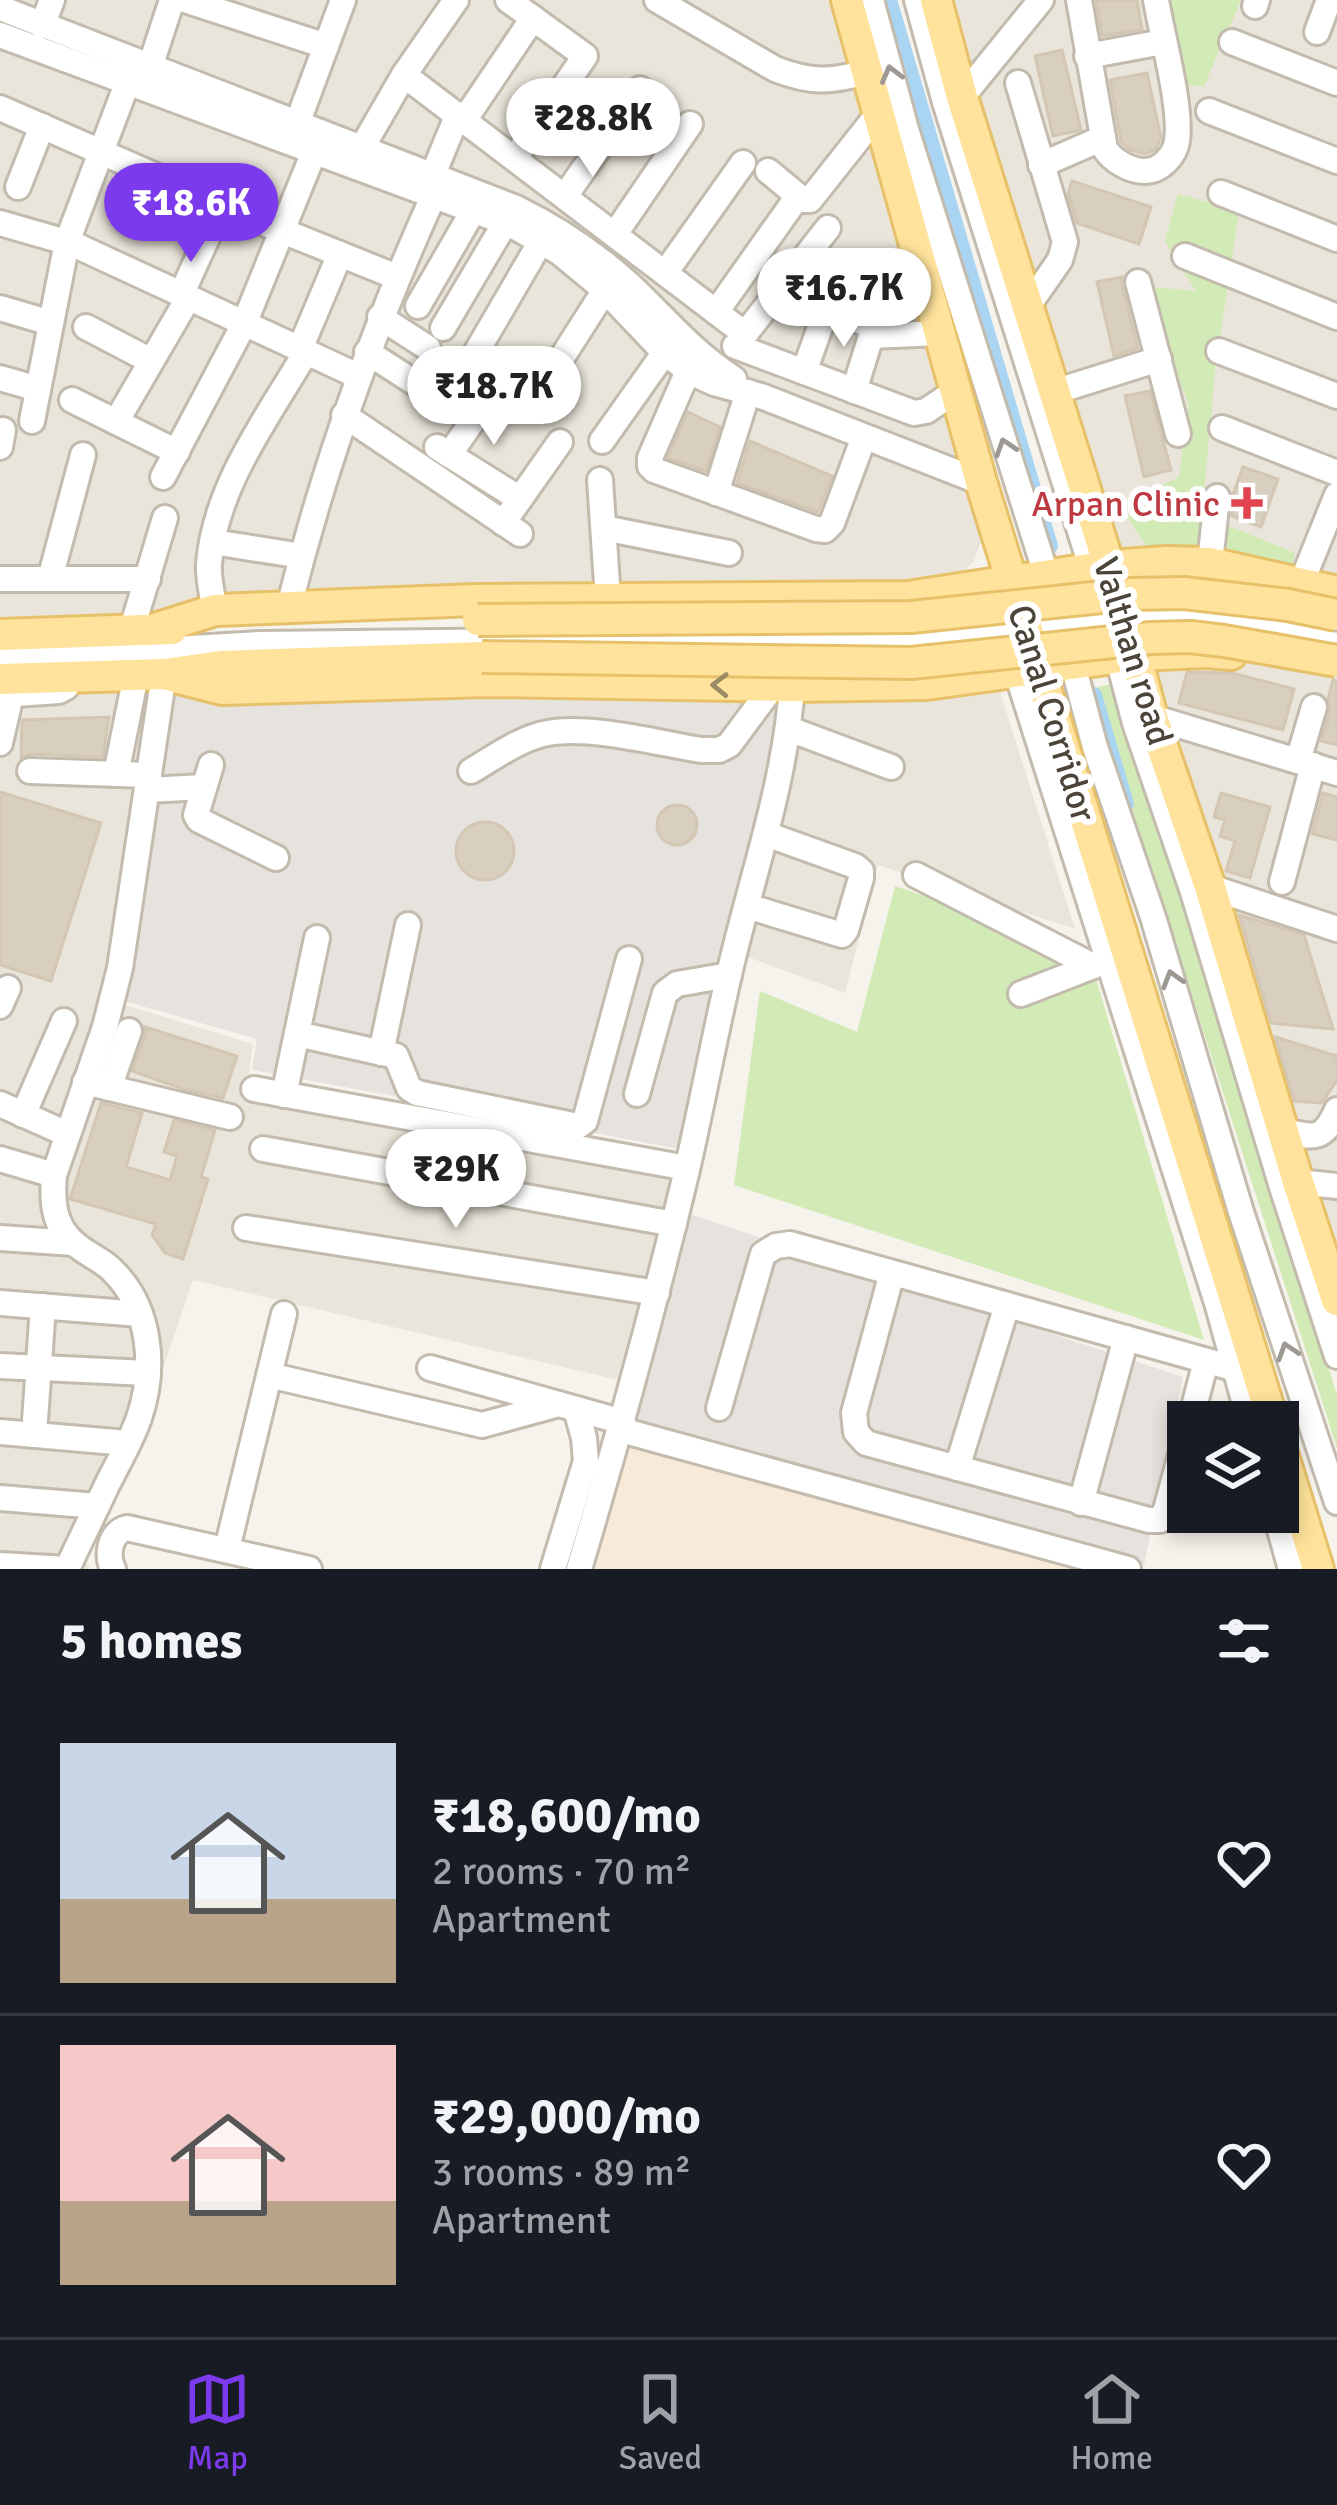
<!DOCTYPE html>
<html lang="en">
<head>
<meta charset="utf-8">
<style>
	:root { --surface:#171b24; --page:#20242c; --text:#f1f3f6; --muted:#9ea1a6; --line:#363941; --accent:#7c3aed }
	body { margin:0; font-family:Signika,sans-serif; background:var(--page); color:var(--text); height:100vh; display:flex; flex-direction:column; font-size:45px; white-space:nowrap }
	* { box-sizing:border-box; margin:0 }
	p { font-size:39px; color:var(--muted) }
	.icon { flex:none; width:66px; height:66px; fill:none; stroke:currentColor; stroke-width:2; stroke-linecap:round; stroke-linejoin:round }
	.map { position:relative; height:1569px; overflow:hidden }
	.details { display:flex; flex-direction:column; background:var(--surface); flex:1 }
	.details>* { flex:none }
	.controls { position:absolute; left:1167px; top:1401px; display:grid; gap:24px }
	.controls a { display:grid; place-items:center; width:132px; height:132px; border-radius:0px; background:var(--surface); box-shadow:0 6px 18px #0003; font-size:60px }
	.price { position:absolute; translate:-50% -102px; padding:0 27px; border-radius:42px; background:#fff; color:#222; font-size:39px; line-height:78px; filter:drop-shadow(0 3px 6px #0008) }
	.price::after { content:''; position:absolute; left:50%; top:72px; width:36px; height:27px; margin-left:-18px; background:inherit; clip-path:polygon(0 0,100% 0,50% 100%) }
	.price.current { background:var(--accent); color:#fff }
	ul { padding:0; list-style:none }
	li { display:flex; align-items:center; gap:36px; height:300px; padding:0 60px }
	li+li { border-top:3px solid var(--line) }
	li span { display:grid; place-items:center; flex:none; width:336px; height:240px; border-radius:0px; color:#555 }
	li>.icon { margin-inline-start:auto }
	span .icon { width:144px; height:144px; fill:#fffc; stroke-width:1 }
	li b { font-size:51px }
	h2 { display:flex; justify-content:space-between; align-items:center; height:144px; padding:0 60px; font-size:51px }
	.tabs { display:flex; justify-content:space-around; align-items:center; height:168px; border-top:3px solid var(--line); background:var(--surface); font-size:33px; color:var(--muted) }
	.tabs a { display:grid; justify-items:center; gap:6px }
	.tabs .current { color:var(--accent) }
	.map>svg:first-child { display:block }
	.residential { fill:#eae5da }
	.commercial { fill:#f7ead8 }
	.industrial { fill:#e6e2dd }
	.green { fill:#d2eab5 }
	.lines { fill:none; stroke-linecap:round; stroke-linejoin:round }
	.canal { stroke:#a9d4f2; stroke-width:16 }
	.building { fill:#d8cfc1; stroke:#d3c7b4; stroke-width:3 }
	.minor-casing { stroke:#c2bbae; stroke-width:30 }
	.major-casing { stroke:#e6c16a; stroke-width:36 }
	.minor { stroke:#fff; stroke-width:24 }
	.major { stroke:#ffe39c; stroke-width:30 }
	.major-bridge-casing { stroke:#e6c16a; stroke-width:36; stroke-linecap:butt }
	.major-bridge { stroke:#ffe39c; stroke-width:30 }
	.oneway { stroke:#9c9892 }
	.oneway2 { stroke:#9c8c66 }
	.health-dot { fill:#e0444e; stroke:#fff; stroke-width:4.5 }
	.labels { text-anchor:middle; stroke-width:12; stroke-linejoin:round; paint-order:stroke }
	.health-label { font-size:36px; fill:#be3a42; stroke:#fff; text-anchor:end }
	.street-label { font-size:36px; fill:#4b4439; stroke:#fff }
</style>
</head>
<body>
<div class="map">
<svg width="1337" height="1569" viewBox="0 0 1337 1569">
	<rect width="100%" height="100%" fill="#f6f3ec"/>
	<g class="residential">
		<path d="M0 0H841L975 477 763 393 709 360 632 284Z"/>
		<path d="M944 0H1337V1278Z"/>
		<path d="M0 40 532 240 657 352 976 485 982 539 974 561 958 577 940 588 151 625 0 617Z"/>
		<path d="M997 682 1075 929 878 865 845 993 740 954 799 691Z"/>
		<path d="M148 685 115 966 105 999 253 1044 249 1074 678 1155 618 1380 193 1280 143 1427 80 1552 90 1569H0V699L61 696Z"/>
	</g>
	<path class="commercial" d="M626 1438 1112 1569H587Z"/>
	<g class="industrial">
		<path d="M168 679 784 693 773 768 680 1149 252 1070 257 1039 117 999Z"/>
		<path d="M689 1214 1183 1377 1144 1565 633 1423Z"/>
	</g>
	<g class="green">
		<path d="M1160 0H1241L1204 86 1176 85Z"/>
		<path d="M1178 194 1239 211 1215 372 1202 515 1295 553 1289 577 1154 557 1128 519 1144 493 1179 477 1189 405 1164 338 1153 287 1196 291 1165 241Z"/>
		<path d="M1113 683 1174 868 1337 1395V1448L1127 793 1087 690Z"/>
		<path d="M895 886 1088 952 1204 1340 734 1185 760 991 857 1032Z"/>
	</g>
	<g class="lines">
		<g class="canal">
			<path d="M889 0 1050 546"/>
			<path d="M1094 695 1126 804"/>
		</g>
	</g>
	<g class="building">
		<path d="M1096 0H1137L1142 29 1102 36Z"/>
		<path d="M1062 50 1081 130 1053 136 1035 56Z"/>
		<path d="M1147 73 1161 138 1155 150 1145 154 1130 150 1121 142 1110 80Z"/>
		<path d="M1072 181 1151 207 1139 244 1077 223 1068 194Z"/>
		<path d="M1122 277V286L1138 348 1114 356 1097 282Z"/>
		<path d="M1150 391 1171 470 1144 477 1125 396Z"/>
		<path d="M688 412 720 427 706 471 668 458Z"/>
		<path d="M750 441 832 476 818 512 737 483Z"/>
		<path d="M1243 467 1278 479 1261 527 1232 516 1233 494Z"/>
		<path d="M1187 672 1232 673 1294 689 1283 730 1179 703Z"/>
		<path d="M1333 680 1337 681V745L1321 741 1330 712 1328 699Z"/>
		<path d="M109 717 103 757 31 754 21 758 22 720Z"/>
		<path d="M0 792 101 823 51 981 0 965Z"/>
		<path d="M1221 793 1270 807 1250 878 1226 871 1235 841 1220 836 1225 820 1214 817Z"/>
		<path d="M1323 793 1337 797V840L1312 834Z"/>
		<circle cx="677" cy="825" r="20"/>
		<circle cx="485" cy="851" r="29"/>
		<path d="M1239 915 1304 935 1333 1029 1271 1023Z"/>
		<path d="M145 1027 237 1056 223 1098 183 1089 132 1071 145 1036Z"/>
		<path d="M1275 1037 1337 1056V1080L1322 1103 1294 1101Z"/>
		<path d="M101 1103 142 1113 126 1167 170 1180 177 1156 164 1152 174 1120 215 1130 201 1177 208 1179 183 1259 165 1253 152 1235 156 1224 70 1199Z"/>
	</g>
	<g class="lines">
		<g class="minor-casing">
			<g id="minor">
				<path d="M185 0 326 46"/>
				<path d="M508 0 585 56 515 158"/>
				<path d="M657 0 775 69C811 83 830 82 867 72"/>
				<path d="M871 0 905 126 1063 628 1095 747 1153 917 1241 1212 1337 1502"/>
				<path d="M917 0 945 102 1108 620 1135 723 1193 892 1282 1187 1337 1356"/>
				<path d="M1079 0 1105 149C1113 161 1130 171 1145 171 1161 171 1175 155 1177 141 1182 107 1162 36 1156 0"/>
				<path d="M1255 6 1257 0"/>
				<path d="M0 8 516 208C557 228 597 255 631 286 668 321 690 350 734 379"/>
				<path d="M42 26 52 0"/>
				<path d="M1317 32 1329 0"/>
				<path d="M0 35 510 224 559 252 605 290 662 350 688 371 714 383 761 396 981 482"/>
				<path d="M1232 42 1337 83"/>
				<path d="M1087 56 1163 42"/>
				<path d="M150 67 172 0"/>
				<path d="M404 75 745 334"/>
				<path d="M1018 83 1065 242 1060 260 1028 306"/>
				<path d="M962 97 1041 0"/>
				<path d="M0 108 280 230 397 277"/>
				<path d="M1209 111 1337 161"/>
				<path d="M465 119 533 18"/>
				<path d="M297 124 343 0"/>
				<path d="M356 158 404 75 456 0"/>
				<path d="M1041 165 1103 138"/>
				<path d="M768 171 803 200H810L878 114"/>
				<path d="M18 187 42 126"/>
				<path d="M427 189 458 114"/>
				<path d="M1221 193 1337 239"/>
				<path d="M565 196 640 89"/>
				<path d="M0 223 73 244 358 376"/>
				<path d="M615 234 690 124"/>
				<path d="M1185 256 1337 317"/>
				<path d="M665 273 743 163"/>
				<path d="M1138 282 1178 434"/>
				<path d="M780 289 867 324 871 328V336L854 391"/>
				<path d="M418 306 473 211"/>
				<path d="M0 308 51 323"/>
				<path d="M716 312 798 196"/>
				<path d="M380 317 428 348"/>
				<path d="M86 327 151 361"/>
				<path d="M443 328 505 223"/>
				<path d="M871 336 940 333"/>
				<path d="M738 343 828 228"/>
				<path d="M735 346 914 413 926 411 956 391"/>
				<path d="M300 349 340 254"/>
				<path d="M477 351 541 241"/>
				<path d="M1219 351 1337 396"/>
				<path d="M367 352 473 420"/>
				<path d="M688 371 650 458V466L654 470 816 529 825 530 832 523 864 437"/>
				<path d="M804 372 827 308"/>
				<path d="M0 378 38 389"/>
				<path d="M1054 392 1159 359"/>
				<path d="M538 395 605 290"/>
				<path d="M72 400 177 452"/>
				<path d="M344 415 520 534"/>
				<path d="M32 421 67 242 128 81"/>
				<path d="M116 422 183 307 186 284 222 205"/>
				<path d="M1222 428 1337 473"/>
				<path d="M602 441 665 352"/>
				<path d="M0 447 3 430"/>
				<path d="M437 447 520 499"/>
				<path d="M449 455 495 389"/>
				<path d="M163 477 244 324 314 152"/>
				<path d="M600 480 608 599"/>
				<path d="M716 493 748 392"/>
				<path d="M503 523 560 442"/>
				<path d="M604 528 729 553"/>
				<path d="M213 542 302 556"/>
				<path d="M1210 563 1217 497"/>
				<path d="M0 579H148"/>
				<path d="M50 579 83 455"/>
				<path d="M1301 584 1337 495"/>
				<path d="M289 607C324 465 373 330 433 197"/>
				<path d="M215 610C212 595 208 578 209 564 215 486 268 417 306 352"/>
				<path d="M1229 623 1337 645"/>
				<path d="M131 632 165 518"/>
				<path d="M0 659 260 644 793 638 873 640 1063 628 1125 617H1216L1232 611 1258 613"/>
				<path d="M1017 673 1218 1306 1250 1422"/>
				<path d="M0 695 59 691 66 687"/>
				<path d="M1152 717 1337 773"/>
				<path d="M789 729 891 767"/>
				<path d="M0 743 11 695"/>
				<path d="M1298 761 1314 707"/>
				<path d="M211 765 196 815 199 820 276 858"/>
				<path d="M30 771 149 775"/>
				<path d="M471 771C495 757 520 738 548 733 590 725 658 743 701 750H719L729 745 773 686"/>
				<path d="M116 774 136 675"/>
				<path d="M147 790 204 787"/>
				<path d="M916 875 1093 966"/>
				<path d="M1282 882 1313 765"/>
				<path d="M1210 887 1337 929"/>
				<path d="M747 906 842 935 846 930 861 878V871L855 866 766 834"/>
				<path d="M1021 994 1101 963"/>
				<path d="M0 1006 8 988"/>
				<path d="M297 1034 396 1056 409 1088 417 1093 578 1126 585 1121 629 959"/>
				<path d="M381 1053 408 925"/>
				<path d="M85 1082 230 1117"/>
				<path d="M109 1088 129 1031"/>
				<path d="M254 1089 687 1168"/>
				<path d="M637 1094 665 993 677 984 729 975"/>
				<path d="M284 1095 317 938"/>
				<path d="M0 1104 67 1134"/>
				<path d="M23 1115 64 1021"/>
				<path d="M1284 1131C1315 1138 1323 1141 1337 1110"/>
				<path d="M263 1149 674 1224"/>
				<path d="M0 1159 54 1175"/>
				<path d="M1298 1182 1337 1186"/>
				<path d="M246 1228 657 1293"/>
				<path d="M0 1238 74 1243"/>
				<path d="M892 1273 854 1413 856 1432 866 1443 1149 1520H1160L1166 1510 1188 1429"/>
				<path d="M0 1303 140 1314"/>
				<path d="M0 1366 147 1373"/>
				<path d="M430 1368 623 1422"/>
				<path d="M269 1375 482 1425 559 1404"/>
				<path d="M719 1408 763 1254 776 1246 790 1244 1236 1369"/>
				<path d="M1190 1422 1206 1361"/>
				<path d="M621 1430 1128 1569"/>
				<path d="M0 1432 127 1443"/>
				<path d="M34 1435 43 1306"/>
				<path d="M957 1468 1007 1305"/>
				<path d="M0 1498 97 1506"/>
				<path d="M1081 1503 1126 1338"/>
				<path d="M1275 1512 1291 1569"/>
				<path d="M227 1549 284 1314"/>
				<path d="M0 1565 67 1569C80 1541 94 1513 107 1485 118 1463 131 1441 139 1418 156 1368 151 1308 112 1270 101 1259 86 1254 74 1243 53 1225 52 1201 54 1175L105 1027 120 968 164 674"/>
				<path d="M113 1569C106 1555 110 1532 127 1528L309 1569"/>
				<path d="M553 1569 586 1461 584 1438 576 1409"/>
				<path d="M579 1569C618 1438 654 1307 686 1174 701 1109 713 1044 728 979 750 881 785 787 792 686"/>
			</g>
		</g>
		<g class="major-casing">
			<g id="major">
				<path d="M847 0 981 482 1273 1422"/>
				<path d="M936 0 962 97 1125 617 1152 717 1210 887 1298 1182 1337 1300"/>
				<path d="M152 630 215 610 476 600 908 597 1109 566 1166 562 1210 563 1337 592"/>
				<path d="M0 635 172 629"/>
				<path d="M164 674 222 689 487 681 792 686 927 684 1135 655 1206 652 1231 654"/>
				<path d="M0 679 164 674 221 666 482 657"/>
				<path d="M1278 1440 1318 1569"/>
			</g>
		</g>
		<use href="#minor" class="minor"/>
		<use href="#major" class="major"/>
		<g class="major-bridge-casing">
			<g id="major-bridge">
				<path d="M478 620 911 617 1131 594 1184 593 1288 605 1337 615"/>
				<path d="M482 657 911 663 1151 638 1190 637 1224 641 1337 661"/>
			</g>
		</g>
		<use href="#major-bridge" class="major-bridge"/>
	</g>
	<defs><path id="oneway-chevron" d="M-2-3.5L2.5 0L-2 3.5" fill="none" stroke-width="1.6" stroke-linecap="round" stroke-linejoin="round" transform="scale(3)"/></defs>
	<g class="oneway">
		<use href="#oneway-chevron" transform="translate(891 74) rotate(-105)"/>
		<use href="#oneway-chevron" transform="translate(1005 447) rotate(-108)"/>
		<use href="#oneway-chevron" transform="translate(1172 979) rotate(-107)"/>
		<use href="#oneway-chevron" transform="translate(1287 1351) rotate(-108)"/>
	</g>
	<use class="oneway2" href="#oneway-chevron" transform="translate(720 685) rotate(-179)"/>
	<path class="health-dot" d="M1241 485h12v12h12v12h-12v12h-12v-12h-12v-12h12z"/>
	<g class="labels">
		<g class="health-label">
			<text x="1220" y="516">Arpan Clinic</text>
		</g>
		<g class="street-label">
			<text transform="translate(1134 651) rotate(73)" y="13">Valthan road</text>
			<text transform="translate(1053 713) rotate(73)" y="13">Canal Corridor</text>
		</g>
	</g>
</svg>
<div class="controls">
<a><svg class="icon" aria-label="layers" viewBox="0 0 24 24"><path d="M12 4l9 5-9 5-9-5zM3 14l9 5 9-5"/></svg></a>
</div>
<b class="price" style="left:593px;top:180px">₹28.8K</b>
<b class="price current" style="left:191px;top:265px">₹18.6K</b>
<b class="price" style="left:844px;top:350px">₹16.7K</b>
<b class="price" style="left:494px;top:448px">₹18.7K</b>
<b class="price" style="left:456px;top:1231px">₹29K</b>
</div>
<section class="details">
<h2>5 homes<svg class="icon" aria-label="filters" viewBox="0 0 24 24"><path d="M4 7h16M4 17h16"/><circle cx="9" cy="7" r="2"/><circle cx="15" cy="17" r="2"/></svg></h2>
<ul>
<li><span style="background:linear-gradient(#c9d6e8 65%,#b9a48a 0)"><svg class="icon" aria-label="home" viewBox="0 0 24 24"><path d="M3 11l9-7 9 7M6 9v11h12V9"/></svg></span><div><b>₹18,600/mo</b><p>2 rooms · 70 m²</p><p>Apartment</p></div><svg class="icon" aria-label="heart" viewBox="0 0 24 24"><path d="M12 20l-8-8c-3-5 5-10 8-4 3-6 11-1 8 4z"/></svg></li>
<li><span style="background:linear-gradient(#f6c9c9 65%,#b9a48a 0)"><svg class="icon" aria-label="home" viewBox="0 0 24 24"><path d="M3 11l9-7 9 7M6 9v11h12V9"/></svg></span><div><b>₹29,000/mo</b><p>3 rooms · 89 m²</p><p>Apartment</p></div><svg class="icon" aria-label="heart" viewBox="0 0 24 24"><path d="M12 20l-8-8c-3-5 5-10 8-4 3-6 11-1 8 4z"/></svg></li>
</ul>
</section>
<nav class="tabs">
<a class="current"><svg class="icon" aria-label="map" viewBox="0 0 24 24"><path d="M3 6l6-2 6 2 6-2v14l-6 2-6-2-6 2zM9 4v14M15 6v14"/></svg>Map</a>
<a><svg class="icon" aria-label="saved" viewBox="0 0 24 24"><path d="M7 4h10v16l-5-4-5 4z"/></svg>Saved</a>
<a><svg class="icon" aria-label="home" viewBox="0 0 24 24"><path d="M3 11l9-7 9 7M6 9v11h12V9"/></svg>Home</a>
</nav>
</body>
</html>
